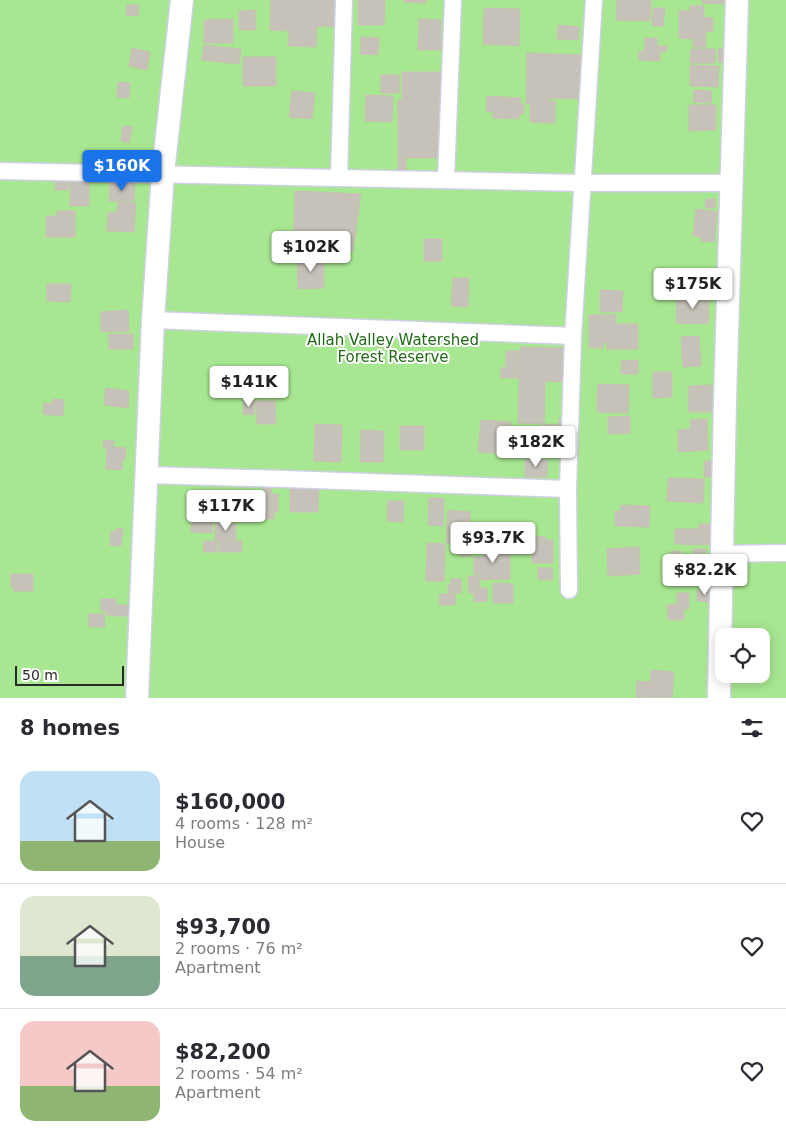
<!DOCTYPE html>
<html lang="en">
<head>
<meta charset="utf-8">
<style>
	:root { --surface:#fff; --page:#f2f2f3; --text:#2b2b33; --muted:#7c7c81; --line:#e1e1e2; --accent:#1a73e8 }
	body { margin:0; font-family:"DejaVu Sans",sans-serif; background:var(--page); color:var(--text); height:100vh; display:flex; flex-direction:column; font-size:19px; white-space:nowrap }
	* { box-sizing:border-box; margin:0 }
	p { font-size:16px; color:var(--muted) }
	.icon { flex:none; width:28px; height:28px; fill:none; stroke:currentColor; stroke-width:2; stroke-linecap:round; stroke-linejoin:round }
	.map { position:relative; height:698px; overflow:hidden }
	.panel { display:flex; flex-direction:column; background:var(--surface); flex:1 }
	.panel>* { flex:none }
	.controls { position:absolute; left:715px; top:628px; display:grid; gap:10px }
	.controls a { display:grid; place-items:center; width:55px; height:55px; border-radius:10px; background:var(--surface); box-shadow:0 2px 12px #0003; font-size:25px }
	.scale { position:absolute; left:15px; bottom:12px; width:109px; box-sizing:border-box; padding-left:5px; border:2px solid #282828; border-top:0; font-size:14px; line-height:18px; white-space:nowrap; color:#282828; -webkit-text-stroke:4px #fff; paint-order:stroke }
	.price { position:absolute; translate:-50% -42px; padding:0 11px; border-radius:5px; background:#fff; color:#222; font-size:16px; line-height:32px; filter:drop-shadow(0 1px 2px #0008) }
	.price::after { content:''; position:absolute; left:50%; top:30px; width:15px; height:11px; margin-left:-8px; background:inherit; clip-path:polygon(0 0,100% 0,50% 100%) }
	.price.selected { background:var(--accent); color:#fff }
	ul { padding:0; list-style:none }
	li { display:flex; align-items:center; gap:15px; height:125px; padding:0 20px }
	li+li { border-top:1px solid var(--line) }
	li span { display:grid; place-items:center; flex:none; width:140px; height:100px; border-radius:15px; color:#555 }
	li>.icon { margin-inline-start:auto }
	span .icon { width:60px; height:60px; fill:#fffc; stroke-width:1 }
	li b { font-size:21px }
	h2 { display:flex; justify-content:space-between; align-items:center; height:60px; padding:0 20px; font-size:21px }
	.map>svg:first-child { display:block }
	.green { fill:#a8e791; fill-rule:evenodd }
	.building { fill:#c7c2b9; stroke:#c7c1b2 }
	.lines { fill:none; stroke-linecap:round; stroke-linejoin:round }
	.street-casing { stroke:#ced0e3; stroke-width:19 }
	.secondary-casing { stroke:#ced0e3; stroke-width:25 }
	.street { stroke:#fff; stroke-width:16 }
	.secondary { stroke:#fff; stroke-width:22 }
	.labels { text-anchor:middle; stroke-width:4; stroke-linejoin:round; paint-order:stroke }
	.park-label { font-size:15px; fill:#206915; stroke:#fff }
</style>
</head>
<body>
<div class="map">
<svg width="786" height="698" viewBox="0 0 786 698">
	<rect width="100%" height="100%" fill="#ece5d9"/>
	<path class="green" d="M0 0H786V698H0ZM724 636H761V674H724Z"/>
	<g class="building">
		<path d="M271 0H341L340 27 317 26 316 47 288 46 289 31 270 30Z"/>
		<path d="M358 0H385L384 25H358Z"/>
		<path d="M404 0H426V3L404 2Z"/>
		<path d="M617 0H651L650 21 616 20Z"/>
		<path d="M702 0H724V4L702 3Z"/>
		<path d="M127 5H139L138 16 126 15Z"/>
		<path d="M690 6H704V17L713 18V32L706 31V47H693V39L679 38V11H690Z"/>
		<path d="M484 8 520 9 519 46 483 44Z"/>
		<path d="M653 8H665L663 26H652Z"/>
		<path d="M255 10 256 30H239V11Z"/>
		<path d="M233 19V43H204V20Z"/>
		<path d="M419 19 441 20V50H418Z"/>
		<path d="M558 25 579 27 578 40 557 39Z"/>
		<path d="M725 30 735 31 734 63 718 62V49H724Z"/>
		<path d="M361 37 379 38 378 55 360 54Z"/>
		<path d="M645 38H657V46H667L666 52H660V61L639 60V51H645Z"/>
		<path d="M204 45 241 49 239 64 202 60Z"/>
		<path d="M132 48 150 52 147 70 129 66Z"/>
		<path d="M691 49H715V63H690Z"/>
		<path d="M527 53 584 55 583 99 549 98V101H555V123L530 122V104H526Z"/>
		<rect x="243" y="57" width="33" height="29"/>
		<path d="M690 65 719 66 718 87 690 86Z"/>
		<path d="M402 72H445V158H406V173H398V100H402Z"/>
		<rect x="381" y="75" width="18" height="18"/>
		<path d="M118 82 130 83 129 98 117 97Z"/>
		<path d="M694 90 712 91 711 103 693 102Z"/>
		<path d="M292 91 315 93 312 119 289 117Z"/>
		<path d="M366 95 393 96 392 122 365 121Z"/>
		<path d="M487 96 521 98 520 104H524V114H519V119L493 118V112L486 111Z"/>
		<path d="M689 105H716V130L689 131Z"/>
		<path d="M123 126 132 127 129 143 121 141Z"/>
		<path d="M56 174H69L68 190H55Z"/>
		<rect x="70" y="179" width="19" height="27"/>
		<path d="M110 182 135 183 134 201H109Z"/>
		<path d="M295 191 361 194 353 251 293 252Z"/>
		<path d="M706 199H715V208H705Z"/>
		<path d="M118 202 136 203 134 232 107 231 108 212 117 213Z"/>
		<path d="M696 209 717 212 714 242 701 241 702 237 693 236Z"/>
		<path d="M57 211H75V237H46V216H57Z"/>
		<rect x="424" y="239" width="18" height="22"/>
		<path d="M297 258H324V288L298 289Z"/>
		<path d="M453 278H469L468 307 451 306Z"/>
		<path d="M47 284H71L70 302 47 301Z"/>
		<path d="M600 290 623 291 622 312H600Z"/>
		<path d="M677 296 709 297 708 324 676 323Z"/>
		<path d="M128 310 129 331 101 332V312Z"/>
		<path d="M589 315H616V324H638V349H607V342H603V348H589Z"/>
		<rect x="109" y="334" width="24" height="15"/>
		<path d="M699 336 701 366 683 367 681 337Z"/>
		<path d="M520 347 564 348 563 382 545 381 544 424 518 423Z"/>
		<path d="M506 351H519V378H501V368L506 367Z"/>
		<path d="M638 360V374H621V361Z"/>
		<path d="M653 372H672V397L653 398Z"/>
		<path d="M598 384 629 385 628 413 597 412Z"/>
		<path d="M712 385V412H688L689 386Z"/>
		<path d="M106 388 129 391 128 408 104 405Z"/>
		<path d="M53 399 64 400 63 416 43 414 44 403 52 404Z"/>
		<path d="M244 400 255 401 254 415 243 414Z"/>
		<path d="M256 401H275L276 424H257Z"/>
		<path d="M630 416V433L608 434V417Z"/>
		<rect x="559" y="419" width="9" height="16"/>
		<path d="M707 419 708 450 678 452V430L691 429 690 420Z"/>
		<path d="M481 420 511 422 509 454 478 452Z"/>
		<path d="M315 424 342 425 341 462 314 461Z"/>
		<path d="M556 424 558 452 544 453 542 425Z"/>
		<rect x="400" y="426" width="24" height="24"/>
		<path d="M361 430 384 431 383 462H360Z"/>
		<path d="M104 440 114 441 113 447 126 448 125 459H123L122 470 106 469 107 449 103 448Z"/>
		<path d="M525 459 548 460 547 477H525Z"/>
		<path d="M704 461H722L723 476 704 477Z"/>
		<path d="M668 478 704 479 703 503 667 501Z"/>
		<path d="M262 487H271V494H278V512H274V519H258V494H262Z"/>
		<path d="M290 488H319L318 512H290Z"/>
		<path d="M429 498H444L443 526 428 525Z"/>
		<path d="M388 501H404L403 522 387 521Z"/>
		<path d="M192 505H213L212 533 191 532Z"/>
		<path d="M621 505 650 506 649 527 615 526V511H621Z"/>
		<path d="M448 510 470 512 469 537 459 536V544L446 543Z"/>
		<path d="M215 523 236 524V541L215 540Z"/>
		<path d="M699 524H714V545L675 544V529H699Z"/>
		<path d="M117 528 123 529 121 546 110 545 111 531H117Z"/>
		<path d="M532 536 545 537V540H553V563H532Z"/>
		<path d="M460 539 472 540 471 556H460Z"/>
		<path d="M204 541H217V552H203Z"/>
		<rect x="219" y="541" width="23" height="11"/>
		<path d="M427 543 445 544 444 581H426Z"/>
		<path d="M483 544H499V551H510V579L480 580V574L474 575V557H483Z"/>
		<path d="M639 547 640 574 608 576 607 549Z"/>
		<path d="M693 549H706L705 559H693Z"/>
		<path d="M671 551H681L680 563H671Z"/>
		<path d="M538 568H552L553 580H539Z"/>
		<path d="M11 574H33V591H14V587H11Z"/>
		<path d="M468 576H479V588H487V601L474 602V593H469Z"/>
		<path d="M451 579H461V593H448V585H451Z"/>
		<path d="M493 583 513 584V603H493Z"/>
		<path d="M697 590 713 591V602L697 601Z"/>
		<path d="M677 593H689V609H684V620H668L667 605 677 604Z"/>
		<path d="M440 594H455V605H439Z"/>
		<path d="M101 599H116V605H129V616H112V615H106V611H101Z"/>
		<path d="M89 614H104L105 627H89Z"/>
		<path d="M651 670 674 672 672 698 636 697 637 681 650 682Z"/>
	</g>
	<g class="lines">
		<g class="street-casing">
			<g id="street">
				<path d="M0 171 583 183H731"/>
				<path d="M339 178 344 0"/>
				<path d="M446 179 453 0"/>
				<path d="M153 320 573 336"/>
				<path d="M147 475 285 479 568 489"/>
				<path d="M721 554 786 553"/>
				<path d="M569 590 568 489 573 336 594 0"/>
			</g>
		</g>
		<g class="secondary-casing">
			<g id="secondary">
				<path d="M137 698 153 320 163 173 182 0"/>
				<path d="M719 698 725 400 737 0"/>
			</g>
		</g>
		<use href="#street" class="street"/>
		<use href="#secondary" class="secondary"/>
	</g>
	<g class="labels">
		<g class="park-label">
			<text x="393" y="345">Allah Valley Watershed<tspan x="393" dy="17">Forest Reserve</tspan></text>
		</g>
	</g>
</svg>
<div class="controls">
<a><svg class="icon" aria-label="locate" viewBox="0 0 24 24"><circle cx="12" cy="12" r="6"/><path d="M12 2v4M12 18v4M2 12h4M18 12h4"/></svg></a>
</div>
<div class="scale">50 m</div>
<b class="price selected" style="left:122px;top:192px">$160K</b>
<b class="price" style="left:311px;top:273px">$102K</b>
<b class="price" style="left:693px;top:310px">$175K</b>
<b class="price" style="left:249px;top:408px">$141K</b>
<b class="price" style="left:536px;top:468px">$182K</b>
<b class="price" style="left:226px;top:532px">$117K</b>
<b class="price" style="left:493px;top:564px">$93.7K</b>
<b class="price" style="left:705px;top:596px">$82.2K</b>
</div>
<section class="panel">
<h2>8 homes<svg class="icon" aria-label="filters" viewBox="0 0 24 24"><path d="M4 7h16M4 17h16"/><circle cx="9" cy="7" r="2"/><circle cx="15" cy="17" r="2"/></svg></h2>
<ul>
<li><span style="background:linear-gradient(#bfe0f5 70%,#8fb573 0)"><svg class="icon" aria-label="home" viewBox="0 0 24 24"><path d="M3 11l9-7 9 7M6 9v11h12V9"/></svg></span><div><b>$160,000</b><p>4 rooms · 128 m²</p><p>House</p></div><svg class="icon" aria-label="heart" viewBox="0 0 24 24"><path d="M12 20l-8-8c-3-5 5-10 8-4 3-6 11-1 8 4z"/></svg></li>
<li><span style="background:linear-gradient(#dfe7d0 60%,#7fa58c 0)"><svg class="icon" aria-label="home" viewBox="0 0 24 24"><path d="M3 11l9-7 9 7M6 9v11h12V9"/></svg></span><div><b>$93,700</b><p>2 rooms · 76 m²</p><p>Apartment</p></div><svg class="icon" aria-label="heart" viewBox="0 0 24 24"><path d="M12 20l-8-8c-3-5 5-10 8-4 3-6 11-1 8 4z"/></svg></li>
<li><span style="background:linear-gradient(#f6c9c9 65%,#8fb573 0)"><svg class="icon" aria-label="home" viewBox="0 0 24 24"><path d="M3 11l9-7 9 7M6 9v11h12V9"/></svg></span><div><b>$82,200</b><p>2 rooms · 54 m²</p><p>Apartment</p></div><svg class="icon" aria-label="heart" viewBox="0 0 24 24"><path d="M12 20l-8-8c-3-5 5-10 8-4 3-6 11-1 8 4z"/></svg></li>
</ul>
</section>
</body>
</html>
